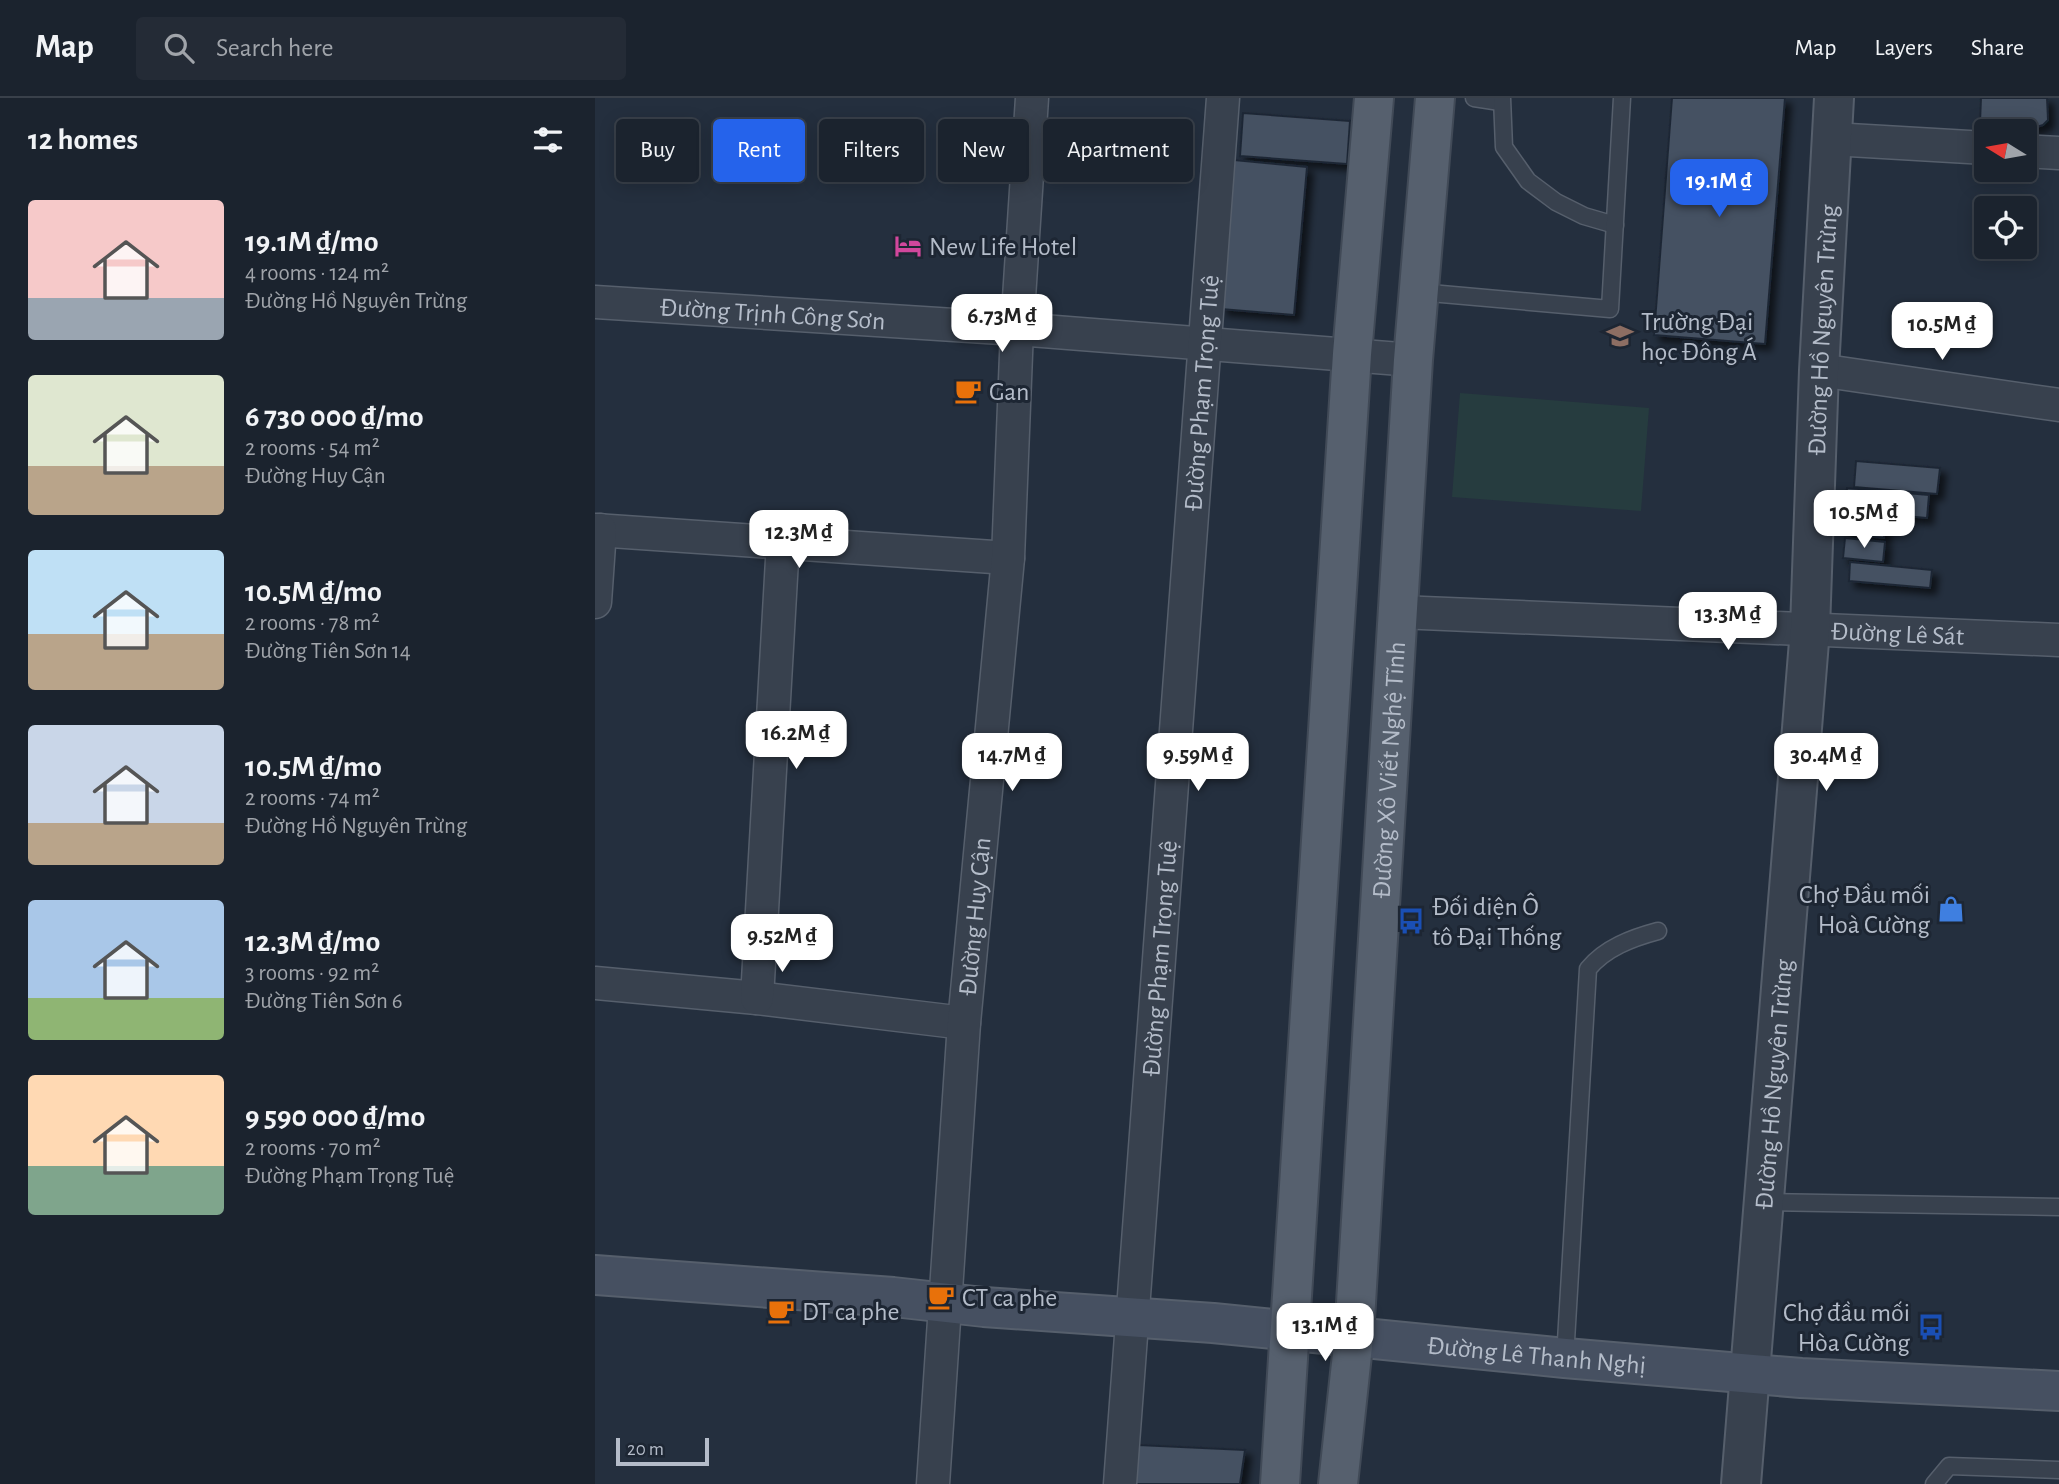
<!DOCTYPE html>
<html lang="en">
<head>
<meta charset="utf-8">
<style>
	:root { --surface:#1b232e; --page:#242b36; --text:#f1f3f6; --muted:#a0a4aa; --line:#39404a; --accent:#2563eb }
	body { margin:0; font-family:"Alegreya Sans",sans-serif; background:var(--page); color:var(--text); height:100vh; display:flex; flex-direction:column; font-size:26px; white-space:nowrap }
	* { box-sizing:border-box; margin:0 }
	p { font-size:23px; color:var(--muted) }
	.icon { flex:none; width:38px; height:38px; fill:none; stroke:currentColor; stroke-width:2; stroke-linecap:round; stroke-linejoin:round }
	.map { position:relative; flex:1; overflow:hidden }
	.drawer { display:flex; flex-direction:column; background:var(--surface); width:595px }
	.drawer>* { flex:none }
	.banner { position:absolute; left:21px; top:21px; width:665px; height:63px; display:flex; gap:14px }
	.needle { width:46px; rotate:281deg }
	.fabs { position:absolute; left:1379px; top:21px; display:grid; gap:14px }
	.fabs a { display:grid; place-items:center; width:63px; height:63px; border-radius:7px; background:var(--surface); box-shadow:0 4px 18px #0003,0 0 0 2px var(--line); font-size:35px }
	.scale { position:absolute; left:21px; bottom:18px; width:93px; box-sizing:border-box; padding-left:7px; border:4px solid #b4bcc9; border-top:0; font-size:19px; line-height:24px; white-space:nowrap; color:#b4bcc9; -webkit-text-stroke:5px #1d2633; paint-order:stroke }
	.price { position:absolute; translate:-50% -60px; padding:0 16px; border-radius:14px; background:#fff; color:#222; font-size:23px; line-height:46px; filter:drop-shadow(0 2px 4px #0008) }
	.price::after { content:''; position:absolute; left:50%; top:42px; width:21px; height:16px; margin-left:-10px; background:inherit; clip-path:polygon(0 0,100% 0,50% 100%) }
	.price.on { background:var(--accent); color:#fff }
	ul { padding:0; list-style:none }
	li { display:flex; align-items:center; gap:21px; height:175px; padding:0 28px }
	li span { display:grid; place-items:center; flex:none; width:196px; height:140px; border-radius:7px; color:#555 }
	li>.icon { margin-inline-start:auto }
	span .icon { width:84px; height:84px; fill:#fffc; stroke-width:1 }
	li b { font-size:30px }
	h2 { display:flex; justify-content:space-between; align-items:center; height:84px; padding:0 28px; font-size:30px }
	.pill { padding:0 24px; border-radius:7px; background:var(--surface); box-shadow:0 4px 18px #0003,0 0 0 2px var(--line); font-size:24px; line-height:63px }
	.pill.on { background:var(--accent); color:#fff }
	header { display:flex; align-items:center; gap:42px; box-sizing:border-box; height:98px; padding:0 35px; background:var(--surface); border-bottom:2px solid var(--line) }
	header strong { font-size:33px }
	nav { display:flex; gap:38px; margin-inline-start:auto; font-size:24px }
	.search { width:490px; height:63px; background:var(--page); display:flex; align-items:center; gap:18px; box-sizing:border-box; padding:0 24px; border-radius:7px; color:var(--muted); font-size:26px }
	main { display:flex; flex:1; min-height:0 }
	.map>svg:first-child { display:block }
	.green { fill:#263c3f }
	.building { fill:#455162; stroke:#1f2835; stroke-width:2; filter:url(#shadow) }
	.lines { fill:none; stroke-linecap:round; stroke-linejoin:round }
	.service-casing { stroke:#565f6c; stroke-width:19 }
	.minor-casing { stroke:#565f6c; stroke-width:35 }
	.tertiary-casing { stroke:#565f6c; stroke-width:42 }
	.secondary-casing { stroke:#565f6c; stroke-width:42 }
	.primary-casing { stroke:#414a57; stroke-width:42 }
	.service { stroke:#38414e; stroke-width:16 }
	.minor { stroke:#38414e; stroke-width:32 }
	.tertiary { stroke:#38414e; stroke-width:38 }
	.secondary { stroke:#465061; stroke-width:38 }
	.primary { stroke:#56606e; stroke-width:38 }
	.labels { text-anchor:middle; stroke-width:6; stroke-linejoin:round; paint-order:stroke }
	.poi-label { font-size:26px; fill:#b4bcc9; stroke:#1d2633; text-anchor:start }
	.street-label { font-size:26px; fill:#b4bcc9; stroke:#1d2633 }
</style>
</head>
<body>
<header>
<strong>Map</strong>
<div class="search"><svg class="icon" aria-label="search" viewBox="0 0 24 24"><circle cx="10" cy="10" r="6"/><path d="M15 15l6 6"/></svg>Search here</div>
<nav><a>Map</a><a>Layers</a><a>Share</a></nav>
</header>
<main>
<section class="drawer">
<h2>12 homes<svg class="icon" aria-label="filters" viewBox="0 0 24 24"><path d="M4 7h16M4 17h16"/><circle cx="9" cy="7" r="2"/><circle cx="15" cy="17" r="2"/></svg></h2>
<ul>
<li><span style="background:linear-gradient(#f6c9c9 70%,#9aa5b1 0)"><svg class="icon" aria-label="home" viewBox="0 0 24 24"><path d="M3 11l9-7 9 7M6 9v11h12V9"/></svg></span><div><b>19.1M ₫/mo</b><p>4 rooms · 124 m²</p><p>Đường Hồ Nguyên Trừng</p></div></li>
<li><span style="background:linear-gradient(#dfe7d0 65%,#b9a48a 0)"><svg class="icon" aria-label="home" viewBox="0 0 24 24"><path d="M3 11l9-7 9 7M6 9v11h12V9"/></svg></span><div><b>6 730 000 ₫/mo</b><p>2 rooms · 54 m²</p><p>Đường Huy Cận</p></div></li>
<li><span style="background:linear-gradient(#bfe0f5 60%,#b9a48a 0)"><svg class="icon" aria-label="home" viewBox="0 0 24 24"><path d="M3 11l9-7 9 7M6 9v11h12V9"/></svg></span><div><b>10.5M ₫/mo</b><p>2 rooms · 78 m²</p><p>Đường Tiên Sơn 14</p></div></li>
<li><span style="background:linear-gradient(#c9d6e8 70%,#b9a48a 0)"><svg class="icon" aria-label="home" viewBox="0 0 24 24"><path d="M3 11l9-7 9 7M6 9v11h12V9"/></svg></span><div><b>10.5M ₫/mo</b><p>2 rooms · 74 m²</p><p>Đường Hồ Nguyên Trừng</p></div></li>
<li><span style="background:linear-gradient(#a9c7e8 70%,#8fb573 0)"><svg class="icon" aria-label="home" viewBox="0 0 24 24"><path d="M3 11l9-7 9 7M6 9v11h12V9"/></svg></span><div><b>12.3M ₫/mo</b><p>3 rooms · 92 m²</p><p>Đường Tiên Sơn 6</p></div></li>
<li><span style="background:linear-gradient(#ffd9b3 65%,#7fa58c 0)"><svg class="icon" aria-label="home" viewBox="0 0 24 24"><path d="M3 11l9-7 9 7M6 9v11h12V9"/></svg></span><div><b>9 590 000 ₫/mo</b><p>2 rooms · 70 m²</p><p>Đường Phạm Trọng Tuệ</p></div></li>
</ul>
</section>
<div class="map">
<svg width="1464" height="1386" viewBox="0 0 1464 1386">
	<defs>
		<filter id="shadow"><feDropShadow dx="6" dy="6" stdDeviation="3.5" flood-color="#0009"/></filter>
	</defs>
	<rect width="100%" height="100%" fill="#242f3e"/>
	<path class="green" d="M865 295 1054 310 1046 413 857 399Z"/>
	<g class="building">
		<path d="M1077 0H1190L1170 246 1059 237Z"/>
		<path d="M1386 0H1452L1453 22 1448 27 1435 31 1385 25Z"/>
		<path d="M648 15 755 23 752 66 645 58Z"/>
		<path d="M639 62 712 69 699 217 626 211Z"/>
		<path d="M1261 363 1345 370 1342 396 1259 389Z"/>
		<path d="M1252 390 1334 397 1332 420 1251 413Z"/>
		<path d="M1250 416 1291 419 1289 440 1249 436Z"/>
		<path d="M1250 440 1290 444 1288 464 1248 460Z"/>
		<path d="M1255 464 1337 472 1335 490 1254 483Z"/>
		<path d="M543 1347 650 1352 645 1386H540Z"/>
	</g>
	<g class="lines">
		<g class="service-casing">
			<g id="service">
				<path d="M879 0 905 4"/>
				<path d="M907 0 909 49 933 83 961 104 989 118 1020 127"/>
				<path d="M824 194 1015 211 1027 0"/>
				<path d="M1169 1104 1464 1109"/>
				<path d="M970 1260 993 871C1010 850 1037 840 1063 833"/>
				<path d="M1339 1386 1354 1368 1464 1372"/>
			</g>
		</g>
		<g class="minor-casing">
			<g id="minor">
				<path d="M1237 41 1391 50"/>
				<path d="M1430 53 1464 55"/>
				<path id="s1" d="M0 204 422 231 818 262"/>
				<path d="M1224 272 1464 307"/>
				<path d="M0 432 413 460"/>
				<path d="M0 504 5 432"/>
				<path id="s2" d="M804 514 1464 542"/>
				<path d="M0 885 162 900 369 925"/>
				<path d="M162 900 188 444"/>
				<path id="s3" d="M338 1386 369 925 413 460 422 231 437 0"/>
				<path id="s4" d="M525 1386 628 0"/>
			</g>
		</g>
		<g class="tertiary-casing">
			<g id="tertiary">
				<path id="s5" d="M1146 1386 1215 531 1224 272 1239 0"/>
			</g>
		</g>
		<g class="secondary-casing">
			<g id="secondary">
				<path id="s6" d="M0 1177 298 1199 389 1209 618 1225 970 1260 1206 1280 1464 1293"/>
			</g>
		</g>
		<g class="primary-casing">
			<g id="primary">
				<path d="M685 1386 757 256 779 0"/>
				<path id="s7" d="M743 1386 759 1238 818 262 840 0"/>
			</g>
		</g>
		<use href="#service" class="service"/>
		<use href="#minor" class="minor"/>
		<use href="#tertiary" class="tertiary"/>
		<use href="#secondary" class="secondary"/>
		<use href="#primary" class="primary"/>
	</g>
	<defs>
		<g id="hotel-bare" transform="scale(2.1)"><path d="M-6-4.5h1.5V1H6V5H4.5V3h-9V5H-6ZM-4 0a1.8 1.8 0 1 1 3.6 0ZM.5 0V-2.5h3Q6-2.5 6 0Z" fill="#d1479c" stroke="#1d2633" stroke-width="2.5" paint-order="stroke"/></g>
		<g id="university-bare" transform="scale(2.1)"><path d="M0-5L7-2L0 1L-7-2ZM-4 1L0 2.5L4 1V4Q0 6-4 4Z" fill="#8d6e63" stroke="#1d2633" stroke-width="2.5" paint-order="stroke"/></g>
		<g id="cafe-bare" transform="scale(2.1)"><path d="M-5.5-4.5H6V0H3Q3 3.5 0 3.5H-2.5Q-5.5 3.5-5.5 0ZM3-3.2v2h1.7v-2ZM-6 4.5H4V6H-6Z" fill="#e8710a" stroke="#1d2633" stroke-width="2.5" paint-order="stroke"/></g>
		<g id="shop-bare" transform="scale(2.1)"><path d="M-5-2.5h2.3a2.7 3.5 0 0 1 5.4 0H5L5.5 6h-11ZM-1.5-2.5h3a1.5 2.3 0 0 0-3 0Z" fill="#3f7fe0" stroke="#1d2633" stroke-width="2.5" paint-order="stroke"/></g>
		<g id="bus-bare" transform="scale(2.1)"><path d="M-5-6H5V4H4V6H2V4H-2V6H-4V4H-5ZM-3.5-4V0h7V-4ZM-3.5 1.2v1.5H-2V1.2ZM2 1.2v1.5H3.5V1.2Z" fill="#1a4fb4" stroke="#1d2633" stroke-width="2.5" paint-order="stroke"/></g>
	</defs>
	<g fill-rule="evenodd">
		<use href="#hotel-bare" x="313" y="148"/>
		<use href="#university-bare" x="1025" y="238"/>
		<use href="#cafe-bare" x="373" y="293"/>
		<use href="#shop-bare" x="1356" y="811"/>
		<use href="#bus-bare" x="816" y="823"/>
		<use href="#cafe-bare" x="346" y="1199"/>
		<use href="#cafe-bare" x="186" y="1213"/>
		<use href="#bus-bare" x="1336" y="1229"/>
	</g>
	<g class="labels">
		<g class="poi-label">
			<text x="334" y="157">New Life Hotel</text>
			<text x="1046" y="232">Trường Đại<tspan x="1046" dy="30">học Đông Á</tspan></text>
			<text x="394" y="302">Gan</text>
			<text x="1335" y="805" text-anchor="end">Chợ Đầu mối<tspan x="1335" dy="30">Hoà Cường</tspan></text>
			<text x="837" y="817">Đối diện Ô<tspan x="837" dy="30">tô Đại Thống</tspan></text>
			<text x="367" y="1208">CT ca phe</text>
			<text x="207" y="1222">DT ca phe</text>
			<text x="1315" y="1223" text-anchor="end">Chợ đầu mối<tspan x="1315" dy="30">Hòa Cường</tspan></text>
		</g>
		<g class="street-label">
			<text dy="9" stroke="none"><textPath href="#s1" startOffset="178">Đường Trịnh Công Sơn</textPath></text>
			<text dy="9" stroke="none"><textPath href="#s5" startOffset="1157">Đường Hồ Nguyên Trừng</textPath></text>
			<text dy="9" stroke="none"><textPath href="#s4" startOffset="1094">Đường Phạm Trọng Tuệ</textPath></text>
			<text dy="9" stroke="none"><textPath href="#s2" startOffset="499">Đường Lê Sát</textPath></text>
			<text dy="9" stroke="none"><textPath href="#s7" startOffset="716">Đường Xô Viết Nghệ Tĩnh</textPath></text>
			<text dy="9" stroke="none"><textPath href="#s3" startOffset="569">Đường Huy Cận</textPath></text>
			<text dy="9" stroke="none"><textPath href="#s4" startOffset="527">Đường Phạm Trọng Tuệ</textPath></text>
			<text dy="9" stroke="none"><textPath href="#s5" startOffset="401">Đường Hồ Nguyên Trừng</textPath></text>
			<text dy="9" stroke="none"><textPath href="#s6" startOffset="945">Đường Lê Thanh Nghị</textPath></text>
		</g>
	</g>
</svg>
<div class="fabs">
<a><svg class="needle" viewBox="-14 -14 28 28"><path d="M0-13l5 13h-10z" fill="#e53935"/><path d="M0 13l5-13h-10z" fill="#a0a4aa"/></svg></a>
<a><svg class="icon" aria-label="locate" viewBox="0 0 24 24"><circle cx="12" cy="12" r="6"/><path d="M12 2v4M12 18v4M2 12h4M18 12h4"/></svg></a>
</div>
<div class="scale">20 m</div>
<b class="price on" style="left:1124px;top:121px">19.1M ₫</b>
<b class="price" style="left:407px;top:256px">6.73M ₫</b>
<b class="price" style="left:1347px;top:264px">10.5M ₫</b>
<b class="price" style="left:1269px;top:452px">10.5M ₫</b>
<b class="price" style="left:204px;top:472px">12.3M ₫</b>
<b class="price" style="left:1133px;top:554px">13.3M ₫</b>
<b class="price" style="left:201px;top:673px">16.2M ₫</b>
<b class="price" style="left:417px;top:695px">14.7M ₫</b>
<b class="price" style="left:603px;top:695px">9.59M ₫</b>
<b class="price" style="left:1231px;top:695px">30.4M ₫</b>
<b class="price" style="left:187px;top:876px">9.52M ₫</b>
<b class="price" style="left:730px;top:1265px">13.1M ₫</b>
<div class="banner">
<a class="pill">Buy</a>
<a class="pill on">Rent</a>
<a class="pill">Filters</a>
<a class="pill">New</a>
<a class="pill">Apartment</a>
</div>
</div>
</main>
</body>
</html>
